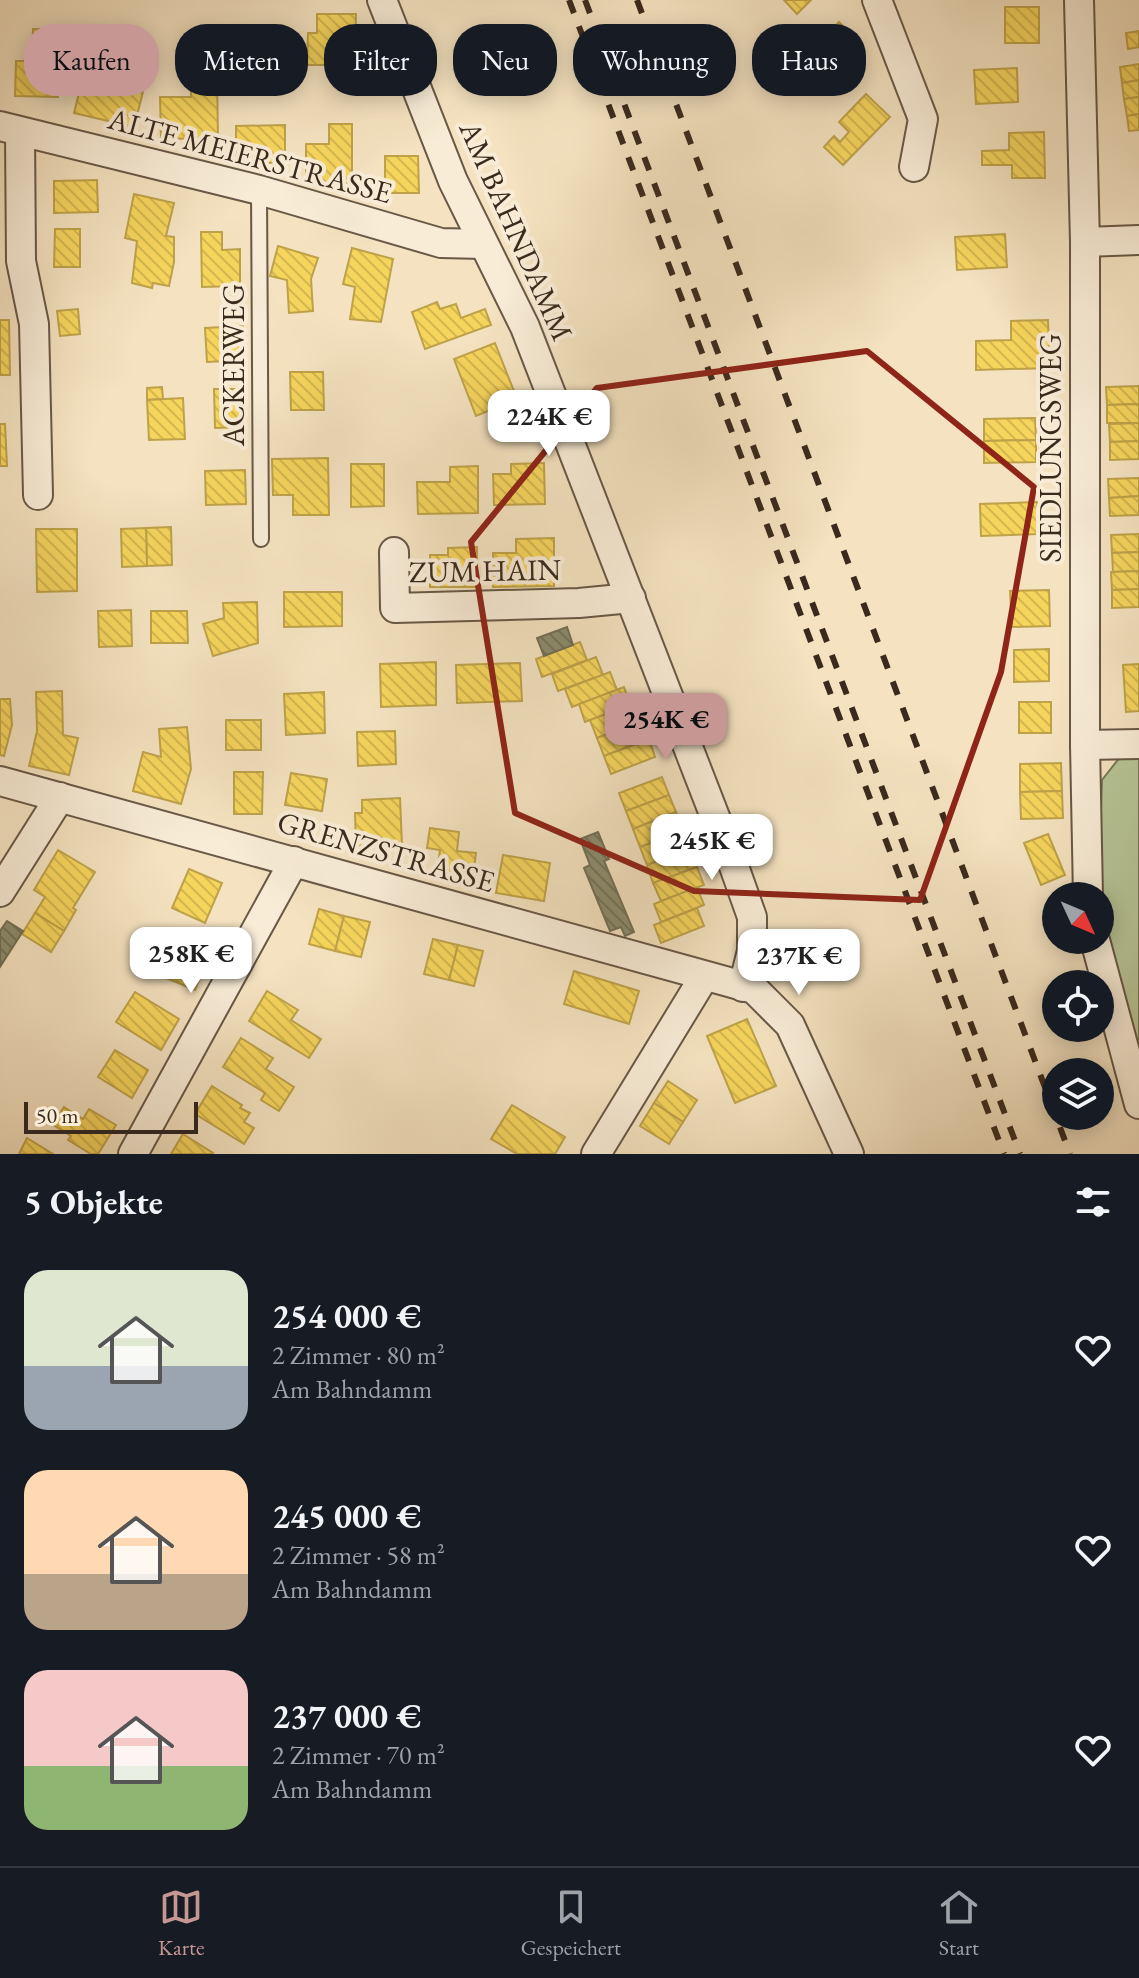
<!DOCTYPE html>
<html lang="de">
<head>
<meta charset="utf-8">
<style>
	:root { --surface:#171b24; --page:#242831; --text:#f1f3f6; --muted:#9ea1a6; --line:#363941; --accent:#c59692 }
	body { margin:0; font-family:"EB Garamond",serif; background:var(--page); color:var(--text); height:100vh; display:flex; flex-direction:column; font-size:30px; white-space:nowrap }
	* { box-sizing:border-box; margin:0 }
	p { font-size:26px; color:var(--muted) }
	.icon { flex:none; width:44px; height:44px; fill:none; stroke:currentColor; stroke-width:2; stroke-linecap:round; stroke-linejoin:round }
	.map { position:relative; height:1154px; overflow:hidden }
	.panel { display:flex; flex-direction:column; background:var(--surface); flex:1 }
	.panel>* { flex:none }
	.top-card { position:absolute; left:24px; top:24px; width:1092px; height:72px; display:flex; gap:16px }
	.needle { width:52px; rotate:134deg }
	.tools { position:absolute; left:1042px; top:882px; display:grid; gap:16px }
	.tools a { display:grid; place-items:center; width:72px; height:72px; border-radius:50%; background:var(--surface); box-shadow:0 4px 20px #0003; font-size:40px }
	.scale { position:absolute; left:24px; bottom:20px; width:174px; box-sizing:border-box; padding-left:8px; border:4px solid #3a2a1d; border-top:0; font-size:22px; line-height:28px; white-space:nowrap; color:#3a2a1d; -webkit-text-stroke:6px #f8ecd6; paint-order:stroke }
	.price { position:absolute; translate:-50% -68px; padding:0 18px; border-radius:16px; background:#fff; color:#222; font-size:26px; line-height:52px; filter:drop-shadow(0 2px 4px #0008) }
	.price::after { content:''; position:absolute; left:50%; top:48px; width:24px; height:18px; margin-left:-12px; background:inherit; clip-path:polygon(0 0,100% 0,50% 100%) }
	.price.on { background:var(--accent); color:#111 }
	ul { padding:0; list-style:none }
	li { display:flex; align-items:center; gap:24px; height:200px; padding:0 24px }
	li span { display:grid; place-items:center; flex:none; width:224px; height:160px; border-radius:24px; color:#555 }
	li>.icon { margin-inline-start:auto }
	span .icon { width:96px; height:96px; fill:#fffc; stroke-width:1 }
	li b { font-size:34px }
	h2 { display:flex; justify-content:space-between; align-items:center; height:96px; padding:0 24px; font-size:34px }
	.tag { padding:0 28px; border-radius:32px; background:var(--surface); box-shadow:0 4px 20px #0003; font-size:28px; line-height:72px }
	.tag.on { background:var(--accent); color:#111 }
	.dock { display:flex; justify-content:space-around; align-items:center; height:112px; border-top:2px solid var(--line); background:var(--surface); font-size:22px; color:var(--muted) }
	.dock a { display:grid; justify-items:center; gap:4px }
	.dock .on { color:var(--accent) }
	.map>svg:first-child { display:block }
	.park { fill:#b6c496; stroke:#78775a; stroke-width:2 }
	.homes { fill:url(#homes-back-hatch); stroke:#bea249; stroke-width:2 }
	.industry { fill:url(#industry-back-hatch); stroke:#736f56; stroke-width:2 }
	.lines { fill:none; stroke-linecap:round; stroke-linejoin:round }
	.service-casing { stroke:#685846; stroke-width:18 }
	.minor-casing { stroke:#685846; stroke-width:32 }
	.service { stroke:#f8ecd6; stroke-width:14 }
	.minor { stroke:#f8ecd6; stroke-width:28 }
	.rail { stroke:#3a2a1d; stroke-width:6; stroke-dasharray:14 14; stroke-linecap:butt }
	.marked { fill:none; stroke:#8f2418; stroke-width:6; stroke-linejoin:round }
	.labels { text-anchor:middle; stroke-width:8; stroke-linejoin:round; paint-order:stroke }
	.street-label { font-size:30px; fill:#3a2a1d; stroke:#f8ecd6 }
</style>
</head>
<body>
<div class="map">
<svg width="1139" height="1154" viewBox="0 0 1139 1154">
	<defs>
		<pattern id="homes-back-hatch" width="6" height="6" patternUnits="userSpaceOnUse" patternTransform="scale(2)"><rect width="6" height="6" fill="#f6d55c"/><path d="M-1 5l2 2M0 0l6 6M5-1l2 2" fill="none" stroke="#d4b750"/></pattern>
		<pattern id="industry-back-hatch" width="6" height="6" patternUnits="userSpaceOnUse" patternTransform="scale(2)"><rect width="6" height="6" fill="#8c8c6e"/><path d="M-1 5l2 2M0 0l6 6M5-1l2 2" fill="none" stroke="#73735a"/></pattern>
	</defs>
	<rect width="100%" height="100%" fill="#f4e2c0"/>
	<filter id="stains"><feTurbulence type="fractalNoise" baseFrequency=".0025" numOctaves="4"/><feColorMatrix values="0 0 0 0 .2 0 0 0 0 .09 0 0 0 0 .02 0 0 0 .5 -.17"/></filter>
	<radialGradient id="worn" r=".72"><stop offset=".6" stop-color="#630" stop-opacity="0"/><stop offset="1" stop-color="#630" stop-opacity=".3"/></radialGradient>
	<path class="park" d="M1124 752 1139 753V1076L1115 993 1100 896H1098L1102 780Z"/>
	<g class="homes">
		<path d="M784 0H811L797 14Z"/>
		<rect x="1005" y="7" width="34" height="36"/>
		<path d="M317 14H356L355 65H307L308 33H317Z"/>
		<path d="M839 22 863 46 824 84 811 70 821 60 811 50Z"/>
		<path d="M33 29 61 30 58 97 15 96 16 61H32Z"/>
		<path d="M1139 31V47L1128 49 1126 33Z"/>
		<path d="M1139 64V80L1122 83 1120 67Z"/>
		<path d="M1017 68 1018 102 976 104 974 70Z"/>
		<path d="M84 73 144 88 134 127 74 113Z"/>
		<path d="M217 73 218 138 161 139 160 97H191V74Z"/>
		<path d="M1139 80V97L1124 99 1122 83Z"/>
		<path d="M866 94 890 117 843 165 824 147 834 136 840 142 849 132 839 122Z"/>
		<path d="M1139 97V114L1127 116 1124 99Z"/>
		<path d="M1139 114V130L1129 131 1127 116Z"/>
		<path d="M329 124H352V183H306V144H329Z"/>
		<path d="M285 125V163H236V126Z"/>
		<path d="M1044 132 1045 178H1012V165H982V151L1009 150V133Z"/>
		<path d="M385 156H418L419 193H385Z"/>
		<path d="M97 180 98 212 54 213V181Z"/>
		<path d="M134 194 174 203 166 236 174 237V262L169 286 153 283 152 288 132 283 137 241 125 238Z"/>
		<path d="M55 229H80V267H54Z"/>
		<path d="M201 232H222V250L240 249V286L202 287Z"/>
		<path d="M1005 234 1007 267 957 270 955 237Z"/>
		<path d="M278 246 318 258 311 279 313 311 289 313 287 280 270 276Z"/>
		<path d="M352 248 393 259 381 322 350 319 355 287 343 284Z"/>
		<path d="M437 302 440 309 456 304 461 318 485 309 491 325 425 349 412 312Z"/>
		<path d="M78 309 80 334 60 336 57 311Z"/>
		<path d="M0 320H9L10 375H0Z"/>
		<path d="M1048 320 1050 368 976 370V341L1011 340V321Z"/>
		<path d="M243 326 245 360 207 362 205 328Z"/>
		<path d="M495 343 517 399 476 416 454 359Z"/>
		<path d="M290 372H323L324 410H291Z"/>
		<path d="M1139 386V404L1107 405 1106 387Z"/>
		<path d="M162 387 163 399 147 400V388Z"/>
		<path d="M214 389H241L242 427 215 428Z"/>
		<path d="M183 398 185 439 149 440 147 400Z"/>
		<path d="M1139 404V423H1107V405Z"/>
		<path d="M1035 418 1036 440 984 441V419Z"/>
		<path d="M1139 423V441L1110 442 1109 424Z"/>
		<path d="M0 424H5L7 466H0Z"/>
		<path d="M1036 440V462L984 463V441Z"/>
		<path d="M1139 441V459L1110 460V442Z"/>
		<path d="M328 458 329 515H293V495H273L272 459Z"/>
		<path d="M544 463 545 504 494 505 493 474H511V464Z"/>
		<path d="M351 464H384V506L351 507Z"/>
		<path d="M478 466V513L418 514 417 482H450V467Z"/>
		<path d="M245 470 246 504 206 505 205 471Z"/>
		<path d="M1139 478V496L1109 498 1108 479Z"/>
		<path d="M1139 496V515L1110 516 1109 498Z"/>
		<path d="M1037 502 1039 534 981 536 980 504Z"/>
		<path d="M171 527 172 565 147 566 146 528Z"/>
		<path d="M146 528 147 566 122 567 121 529Z"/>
		<path d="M36 529H77V591L37 592Z"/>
		<path d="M1139 534V552L1112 553 1111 535Z"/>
		<path d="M554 538V586L493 587V553H516V539Z"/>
		<path d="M477 547V587H430V555H448V548Z"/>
		<path d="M1139 552V571L1113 572 1112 553Z"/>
		<path d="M1139 571V589L1112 590 1111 572Z"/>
		<path d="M1139 589V607L1112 608V590Z"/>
		<path d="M1049 590 1050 626 1012 627 1010 591Z"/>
		<path d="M284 592H342V626L284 627Z"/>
		<path d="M257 602 258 643 213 656 203 624 224 618 223 603Z"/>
		<path d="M131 610 132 646 99 647 98 611Z"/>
		<path d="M151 611H187L188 643H151Z"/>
		<path d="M580 642 587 660 542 677 536 659Z"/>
		<path d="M1049 649V681L1014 682V650Z"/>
		<path d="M596 657 603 675 558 691 552 674Z"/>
		<path d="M436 662V705L381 707 380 664Z"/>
		<path d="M520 663 522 701 457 703 456 665Z"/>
		<path d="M1139 664V711L1126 712 1123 665Z"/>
		<path d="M610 672 617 690 572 707 565 689Z"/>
		<path d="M624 687 630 705 585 722 579 704Z"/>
		<path d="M62 691 63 735 78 738 69 775 29 766 37 731 36 692Z"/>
		<path d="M324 692 325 733 286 735 284 694Z"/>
		<path d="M0 699H10L12 725 4 756 0 755Z"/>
		<rect x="1019" y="702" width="32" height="31"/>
		<path d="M635 703 642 721 597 738 590 720Z"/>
		<rect x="226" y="720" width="35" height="30"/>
		<path d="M642 721 649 739 604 756 597 738Z"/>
		<path d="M187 727 191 769 181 804 133 791 143 752 161 757 159 729Z"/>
		<path d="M395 731 396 764 358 766 357 732Z"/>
		<path d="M649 739 655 757 611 774 604 756Z"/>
		<path d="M1061 763 1062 791 1020 792V764Z"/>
		<path d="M234 772H263L262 814H234Z"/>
		<path d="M291 773 327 779 322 811 285 805Z"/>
		<path d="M662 777 669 795 626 811 619 793Z"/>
		<path d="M1062 791 1063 818 1021 819 1020 792Z"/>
		<path d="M669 795 676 812 633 829 626 811Z"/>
		<path d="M400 798 402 845 356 846 355 813H362V800Z"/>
		<path d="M676 812 683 831 640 847 633 829Z"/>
		<path d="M430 828 459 832 457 851 476 853 472 884 436 879 440 850 427 848Z"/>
		<path d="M683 831 690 849 647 865 640 847Z"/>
		<path d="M1048 834 1065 875 1041 885 1024 843Z"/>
		<path d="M690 849 697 867 653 883 647 865Z"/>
		<path d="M58 850 95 872 73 908 76 910 64 931 35 913 45 897 34 890Z"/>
		<path d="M503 855 550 863 544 901 496 893Z"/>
		<path d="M697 867 704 885 661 901 653 883Z"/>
		<path d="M189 869 222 883 205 923 172 908Z"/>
		<path d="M697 887 704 905 661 922 654 904Z"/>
		<path d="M697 908 704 926 661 943 654 925Z"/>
		<path d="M319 909 344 916 335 951 309 944Z"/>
		<path d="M35 913 64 931 51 952 22 934Z"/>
		<path d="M344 916 370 922 361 957 335 951Z"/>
		<path d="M171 934 211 951 195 990 154 973Z"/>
		<path d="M433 939 458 945 449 980 424 974Z"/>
		<path d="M458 945 483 951 474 986 449 980Z"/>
		<path d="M574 971 639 991 629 1024 564 1004Z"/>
		<path d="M267 991 298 1010 291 1020 321 1039 309 1058 249 1021Z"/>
		<path d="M135 992 179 1019 161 1050 116 1022Z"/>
		<path d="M747 1019 776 1086 735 1103 707 1036Z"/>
		<path d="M241 1038 273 1058 266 1069 294 1087 279 1111 261 1100 265 1093 223 1067Z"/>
		<path d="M115 1050 148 1070 132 1098 98 1077Z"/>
		<path d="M668 1081 697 1100 683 1122 654 1103Z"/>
		<path d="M212 1086 242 1105 240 1108 250 1113 244 1122 254 1128 244 1144 195 1114Z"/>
		<path d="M654 1103 683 1122 669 1144 640 1126Z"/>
		<path d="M512 1105 565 1137 555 1154H517L491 1139Z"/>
		<path d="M64 1107 83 1119 89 1109 116 1125 98 1154H91L68 1140 71 1136 53 1125Z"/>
		<path d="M183 1134 213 1153 212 1154H171Z"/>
		<path d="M27 1138 53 1154H19Z"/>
	</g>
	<g class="industry">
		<path d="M567 627 573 645 544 656 537 638Z"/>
		<path d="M598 832 609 859 604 861 634 932 625 936 621 927 610 931 584 868 590 865 580 839Z"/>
		<path d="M7 921 23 931 0 967V931Z"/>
	</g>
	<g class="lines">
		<g class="service-casing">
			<path id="service" d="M259 190 261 539"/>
		</g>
		<g class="minor-casing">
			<g id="minor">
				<path d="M382 0 453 181 525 327 731 858 752 917V951L743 987"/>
				<path d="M877 0 923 119 914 167"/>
				<path d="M1079 0 1085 242V745L1088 896"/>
				<path d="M0 126 259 190 441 243 483 244"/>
				<path d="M20 132 21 261 34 324 38 495"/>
				<path d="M1085 242 1139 240"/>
				<path d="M394 552 395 608 579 603 631 598"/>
				<path d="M1085 745 1139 744"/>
				<path d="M0 781 754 989 790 1025 849 1154"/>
				<path d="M0 892 60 797"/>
				<path d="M1095 940 1139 1104"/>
				<path d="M133 1154 294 861"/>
				<path d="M596 1154 704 977"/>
			</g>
		</g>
		<use href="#service" class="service"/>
		<use href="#minor" class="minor"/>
		<g class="rail">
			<path d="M569 0 1004 1154"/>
			<path d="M585 0 1020 1154"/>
			<path d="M637 0 1070 1154"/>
		</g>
	</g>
	<path class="marked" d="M867 351 1034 487 1001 672 920 900 694 891 515 813 471 542 597 388Z"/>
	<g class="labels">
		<g class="street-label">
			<text transform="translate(250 156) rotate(15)" y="10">ALTE MEIERSTRASSE</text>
			<text transform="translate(516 231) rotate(66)" y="10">AM BAHNDAMM</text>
			<text transform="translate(234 365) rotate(-90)" y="10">ACKERWEG</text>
			<text transform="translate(1051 448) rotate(-90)" y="10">SIEDLUNGSWEG</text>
			<text transform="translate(485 571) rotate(-1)" y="10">ZUM HAIN</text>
			<text transform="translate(386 852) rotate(16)" y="10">GRENZSTRASSE</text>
		</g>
	</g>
	<rect width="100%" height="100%" filter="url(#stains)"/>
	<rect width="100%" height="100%" fill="url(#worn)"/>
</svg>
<div class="tools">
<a><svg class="needle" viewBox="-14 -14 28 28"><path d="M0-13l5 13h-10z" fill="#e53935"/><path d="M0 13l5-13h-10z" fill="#9ea1a6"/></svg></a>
<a><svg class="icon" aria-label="locate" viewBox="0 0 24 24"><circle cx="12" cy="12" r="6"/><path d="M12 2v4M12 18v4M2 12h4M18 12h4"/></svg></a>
<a><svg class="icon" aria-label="layers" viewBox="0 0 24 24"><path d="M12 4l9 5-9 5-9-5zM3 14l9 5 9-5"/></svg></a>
</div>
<div class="scale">50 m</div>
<b class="price" style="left:549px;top:458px">224K €</b>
<b class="price on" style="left:666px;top:761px">254K €</b>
<b class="price" style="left:712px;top:882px">245K €</b>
<b class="price" style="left:191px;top:995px">258K €</b>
<b class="price" style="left:799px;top:997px">237K €</b>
<div class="top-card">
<a class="tag on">Kaufen</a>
<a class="tag">Mieten</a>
<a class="tag">Filter</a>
<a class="tag">Neu</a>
<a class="tag">Wohnung</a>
<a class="tag">Haus</a>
</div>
</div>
<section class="panel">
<h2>5 Objekte<svg class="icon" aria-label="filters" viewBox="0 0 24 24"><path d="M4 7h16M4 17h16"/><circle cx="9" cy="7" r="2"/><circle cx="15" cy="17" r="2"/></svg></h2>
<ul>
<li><span style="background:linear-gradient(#dfe7d0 60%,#9aa5b1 0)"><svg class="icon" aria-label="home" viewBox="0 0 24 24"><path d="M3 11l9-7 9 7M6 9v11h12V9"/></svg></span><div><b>254 000 €</b><p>2 Zimmer · 80 m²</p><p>Am Bahndamm</p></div><svg class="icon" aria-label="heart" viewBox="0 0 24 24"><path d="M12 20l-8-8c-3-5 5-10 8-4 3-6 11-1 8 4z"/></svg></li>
<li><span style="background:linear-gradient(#ffd9b3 65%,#b9a48a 0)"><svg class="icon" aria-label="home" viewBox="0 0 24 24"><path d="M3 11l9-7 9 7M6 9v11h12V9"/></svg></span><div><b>245 000 €</b><p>2 Zimmer · 58 m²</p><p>Am Bahndamm</p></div><svg class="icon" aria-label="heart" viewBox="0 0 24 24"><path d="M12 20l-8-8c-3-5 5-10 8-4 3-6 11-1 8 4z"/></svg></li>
<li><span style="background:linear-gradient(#f6c9c9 60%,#8fb573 0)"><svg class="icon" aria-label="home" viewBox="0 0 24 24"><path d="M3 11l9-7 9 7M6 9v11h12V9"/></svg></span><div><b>237 000 €</b><p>2 Zimmer · 70 m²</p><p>Am Bahndamm</p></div><svg class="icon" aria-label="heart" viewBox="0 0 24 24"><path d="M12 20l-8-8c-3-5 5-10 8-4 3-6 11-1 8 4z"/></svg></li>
</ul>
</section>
<nav class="dock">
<a class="on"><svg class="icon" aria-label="map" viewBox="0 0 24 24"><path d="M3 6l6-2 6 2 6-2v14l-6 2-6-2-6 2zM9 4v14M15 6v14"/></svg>Karte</a>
<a><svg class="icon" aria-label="saved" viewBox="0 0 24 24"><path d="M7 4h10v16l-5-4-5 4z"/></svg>Gespeichert</a>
<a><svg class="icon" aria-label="home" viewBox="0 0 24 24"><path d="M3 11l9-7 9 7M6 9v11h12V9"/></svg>Start</a>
</nav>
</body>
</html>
